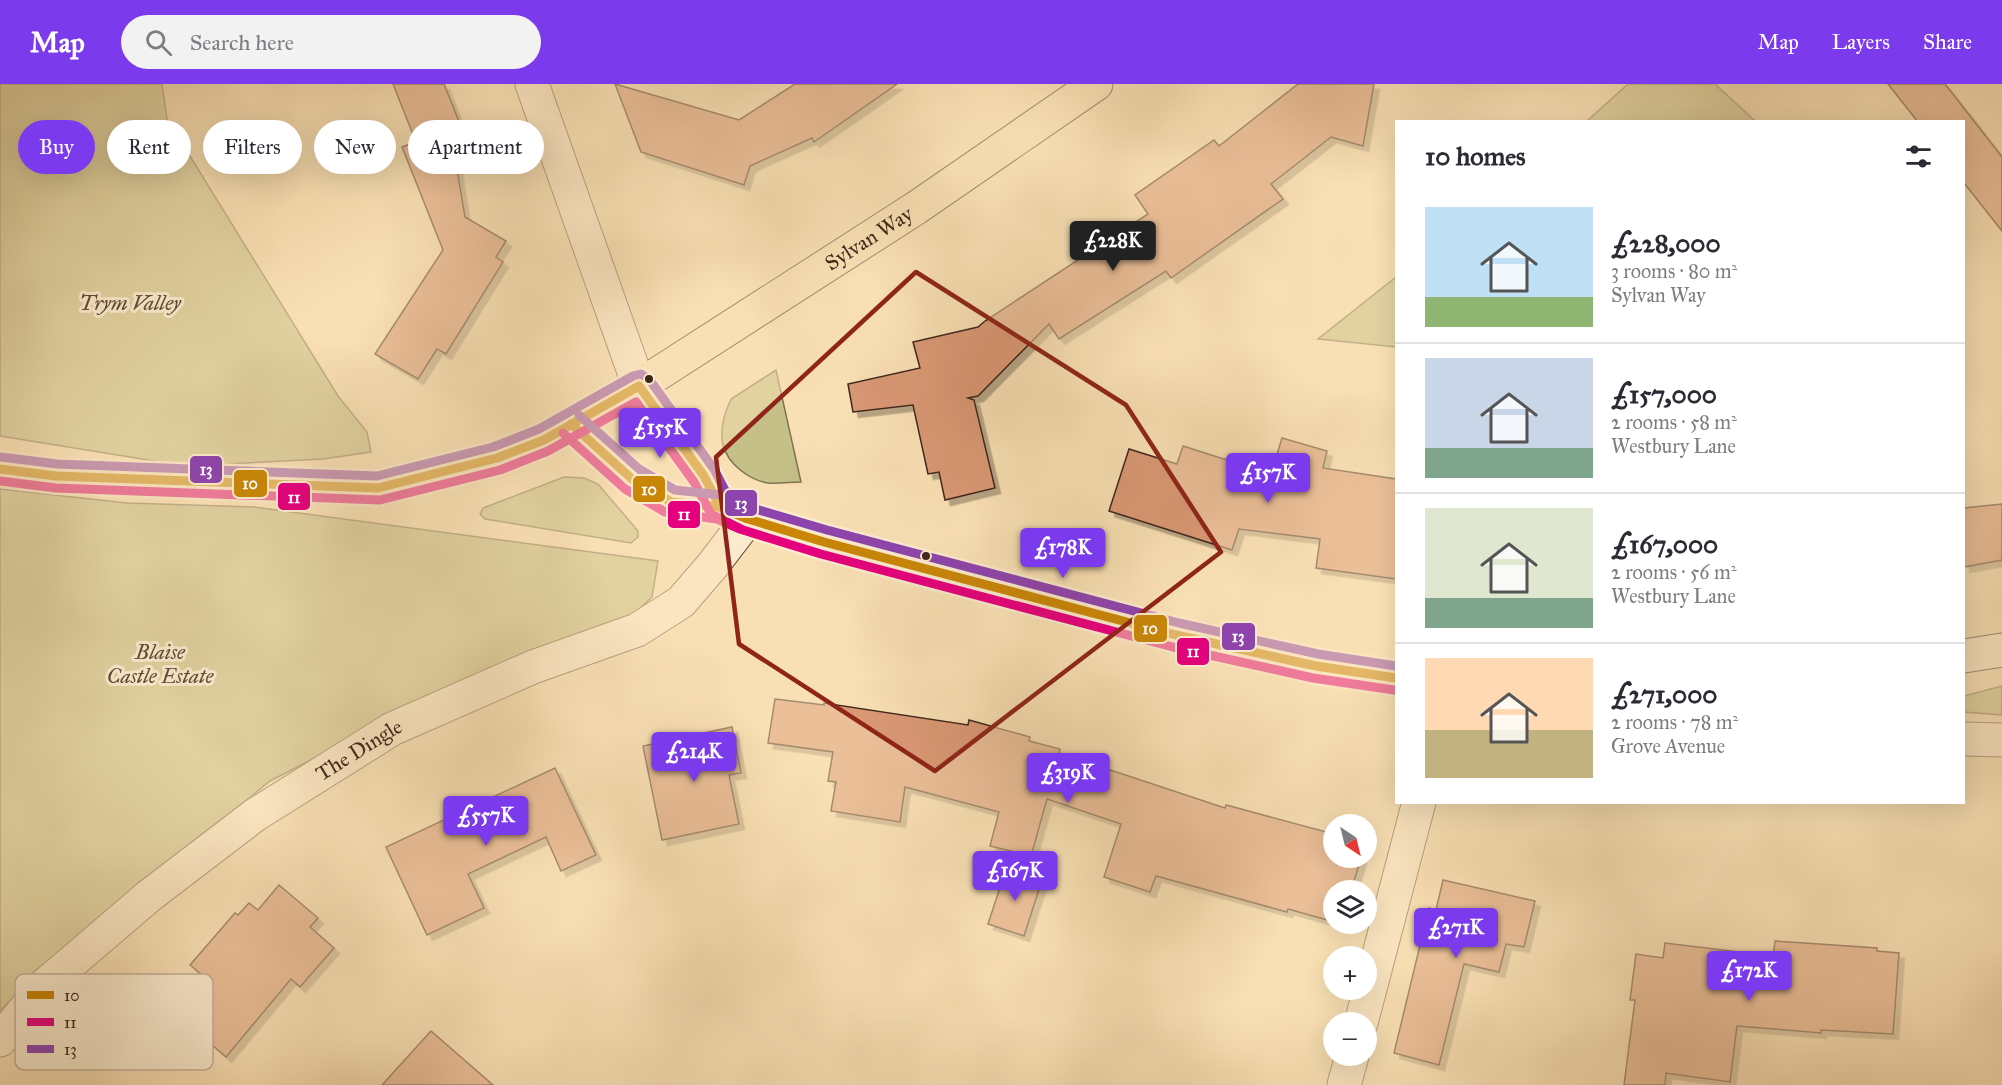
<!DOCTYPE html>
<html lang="en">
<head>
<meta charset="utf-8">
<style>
	:root { --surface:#fff; --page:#f2f2f3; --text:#2b2b33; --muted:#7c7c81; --line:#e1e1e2; --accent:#7c3aed }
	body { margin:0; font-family:"IM FELL Great Primer",serif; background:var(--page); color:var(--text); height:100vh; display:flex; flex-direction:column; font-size:22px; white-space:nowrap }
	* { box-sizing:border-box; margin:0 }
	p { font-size:20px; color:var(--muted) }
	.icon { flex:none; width:33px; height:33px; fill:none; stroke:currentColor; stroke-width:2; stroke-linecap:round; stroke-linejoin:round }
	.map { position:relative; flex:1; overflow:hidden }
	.panel { position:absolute; left:1395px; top:36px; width:570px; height:684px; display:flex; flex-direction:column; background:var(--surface); border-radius:0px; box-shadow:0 6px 24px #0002 }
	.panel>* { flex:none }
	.top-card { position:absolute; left:18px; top:36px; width:570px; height:54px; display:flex; gap:12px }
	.needle { width:39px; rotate:145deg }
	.fabs { position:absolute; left:1323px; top:730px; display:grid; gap:12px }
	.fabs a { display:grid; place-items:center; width:54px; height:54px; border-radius:50%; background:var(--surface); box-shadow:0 6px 24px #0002; font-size:30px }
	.price { position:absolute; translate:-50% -51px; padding:0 14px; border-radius:6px; background:var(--accent); color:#fff; font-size:20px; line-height:39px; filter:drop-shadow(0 2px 3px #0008) }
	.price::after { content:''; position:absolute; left:50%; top:36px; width:18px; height:14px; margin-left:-9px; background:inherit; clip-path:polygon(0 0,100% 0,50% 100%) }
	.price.current { background:#222; color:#fff }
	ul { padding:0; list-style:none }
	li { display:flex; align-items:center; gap:18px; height:150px; padding:0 30px }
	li+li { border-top:2px solid var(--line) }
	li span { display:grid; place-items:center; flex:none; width:168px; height:120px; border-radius:0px; color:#555 }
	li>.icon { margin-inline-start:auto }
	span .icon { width:72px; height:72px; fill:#fffc; stroke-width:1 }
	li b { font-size:26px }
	h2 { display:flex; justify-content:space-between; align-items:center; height:72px; padding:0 30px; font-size:26px }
	.pill { padding:0 21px; border-radius:27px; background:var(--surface); box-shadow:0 6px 24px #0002; font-size:21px; line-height:54px }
	.pill.current { background:var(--accent); color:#fff }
	header { display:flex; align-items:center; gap:36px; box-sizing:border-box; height:84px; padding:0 30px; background:var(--accent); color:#fff }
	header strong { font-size:28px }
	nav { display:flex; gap:33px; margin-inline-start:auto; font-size:21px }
	.search { width:420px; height:54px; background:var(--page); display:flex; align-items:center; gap:15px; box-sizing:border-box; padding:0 21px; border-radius:33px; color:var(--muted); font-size:22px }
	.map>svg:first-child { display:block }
	.green { fill:#c4c088; stroke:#827352; stroke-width:1.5 }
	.building { fill:#da9875; stroke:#3f261b; stroke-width:1.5; filter:url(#shadow) }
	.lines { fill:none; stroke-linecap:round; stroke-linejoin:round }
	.street-casing { stroke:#6e5441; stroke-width:35 }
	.secondary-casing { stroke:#3f261b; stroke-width:35 }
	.primary-casing { stroke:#3f261b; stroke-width:35 }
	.street { stroke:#fbebce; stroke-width:33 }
	.secondary { stroke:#fbebce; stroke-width:33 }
	.primary { stroke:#f9e0b4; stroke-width:33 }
	.bus-1-casing { stroke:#fbebce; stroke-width:14 }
	.bus-2-casing { stroke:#fbebce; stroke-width:14 }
	.bus-3-casing { stroke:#fbebce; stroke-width:14 }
	.bus-1 { stroke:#c98607; stroke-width:9 }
	.bus-2 { stroke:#e5007d; stroke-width:9 }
	.bus-3 { stroke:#8e44ad; stroke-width:9 }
	.marked { fill:none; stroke:#8f2418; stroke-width:4.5; stroke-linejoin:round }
	.bus-dot { fill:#3f261b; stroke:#fbebce; stroke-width:2 }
	.labels { text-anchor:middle; stroke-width:6; stroke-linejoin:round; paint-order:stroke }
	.street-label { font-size:21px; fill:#3f261b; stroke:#fbebce }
	.park-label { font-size:21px; font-style:italic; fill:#604c36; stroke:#fbebce }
	.key { fill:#fbebce; stroke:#c3b098; stroke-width:1.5 }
	.key-label { font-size:16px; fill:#3f261b }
	.line-badge { stroke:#fbebce; stroke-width:2 }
	.badge-label { font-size:16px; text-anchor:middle; font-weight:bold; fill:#fff }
</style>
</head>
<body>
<header>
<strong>Map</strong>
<div class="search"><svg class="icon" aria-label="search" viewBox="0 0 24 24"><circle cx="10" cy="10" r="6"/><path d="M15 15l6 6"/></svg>Search here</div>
<nav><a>Map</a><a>Layers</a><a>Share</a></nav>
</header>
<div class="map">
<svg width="2002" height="1001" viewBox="0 0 2002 1001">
	<defs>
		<filter id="shadow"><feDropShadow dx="5.5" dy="5.5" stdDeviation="0" flood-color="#0004"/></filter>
	</defs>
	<rect width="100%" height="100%" fill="#f9e0b4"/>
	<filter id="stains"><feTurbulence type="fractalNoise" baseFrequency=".00333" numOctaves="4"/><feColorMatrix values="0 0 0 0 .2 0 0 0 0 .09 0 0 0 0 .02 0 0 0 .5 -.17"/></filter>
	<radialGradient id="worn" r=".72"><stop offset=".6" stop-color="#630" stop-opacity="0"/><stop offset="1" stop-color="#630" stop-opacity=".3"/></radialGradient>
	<g class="green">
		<path d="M0 0H162L167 35 338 312 367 348 371 368 323 375 185 382 0 352Z"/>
		<path d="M1628 0H1715L1755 37H1587Z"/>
		<path d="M1396 193V263L1318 255Z"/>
		<path d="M776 286 801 398C791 398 778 400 768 399 749 396 728 380 723 361 719 346 725 328 731 315Z"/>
		<path d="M564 393 584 394 598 400 638 447V453L631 459 485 435 480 430 483 424Z"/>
		<path d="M0 405 127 419 254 423 658 477 652 513 623 541 414 623 270 697 52 874 0 927Z"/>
		<path d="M2002 602V631L1964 628V612Z"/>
	</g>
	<g class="building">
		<path d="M393 0H444L475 78 457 85 465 133 506 157 496 173 503 178 446 270 437 265 418 295 375 270 443 166 402 63 416 58Z"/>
		<path d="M615 0 739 36 795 0H897L814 58 812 54 750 82 744 101 641 68Z"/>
		<path d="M1298 0H1374L1363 62 1331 53 1271 100 1283 115 1171 194 1166 187 1059 255 1049 240 978 312 968 314 974 316 995 404 945 416 939 388 928 390 913 321 853 328 848 300 920 284 913 258 978 243 985 237 1148 130 1135 111 1214 56 1219 62Z"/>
		<path d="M1888 0H1945L2002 73V147L1964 99V38H1918Z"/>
		<path d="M1282 354 1327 367 1323 384 1396 395V495L1316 484 1320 455 1239 445 1232 466 1109 427 1129 365 1177 380 1183 362 1271 390Z"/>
		<path d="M2002 420V476L1964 483V424Z"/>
		<path d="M775 615 824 621V619L968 641 969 636 1030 653 1029 657 1060 665 1059 669 1225 724 1226 721 1334 750V774H1361L1351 807H1334V838L1288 825 1287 828 1156 792 1150 808 1104 793 1121 740 1047 715 1031 772 990 762 999 728 905 703 900 738 831 727 836 698 828 697 833 668 768 659Z"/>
		<path d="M732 643 741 689 729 691 739 740 662 756 643 662Z"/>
		<path d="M555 684 596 771 561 787 546 753 468 790 484 824 427 851 386 763Z"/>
		<path d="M1006 785 1042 796 1024 852 988 840Z"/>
		<path d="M1443 796 1535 817 1524 863 1506 860 1499 888 1464 880 1439 981 1394 969 1429 824 1436 826Z"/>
		<path d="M279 801 318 834 310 843 334 864 300 903 291 895 226 973 185 937 202 917 189 905 201 890 190 881 235 829 238 831 249 819 258 826Z"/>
		<path d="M1775 857 1877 864V867L1899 869 1893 950 1821 946V949L1737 942 1730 998 1666 989 1665 1001H1624L1635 916H1630L1636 870 1663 874 1665 859 1773 872Z"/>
		<path d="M431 947 493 1001H382Z"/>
	</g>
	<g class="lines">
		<g class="street-casing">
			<g id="street">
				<path d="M532 0 639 302"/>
				<path d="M1964 655 2002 656"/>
				<path d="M1361 939 1419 718"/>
				<path id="s1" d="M0 956 45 901 149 812 255 731 392 645 533 583 637 546 681 518 712 482 748 435"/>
				<path d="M1344 1001 1352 972"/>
			</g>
		</g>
		<g class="secondary-casing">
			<g id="secondary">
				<path d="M639 302 704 392 720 423"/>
				<path d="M571 340 632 395 671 418 720 423 748 435 824 458 1176 551 1316 582 1396 594"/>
				<path d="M1964 572 2002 566"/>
			</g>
		</g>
		<g class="primary-casing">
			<g id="primary">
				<path id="s2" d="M0 385 56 392 378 404 497 374 544 356 639 302 916 124 1096 0"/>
			</g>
		</g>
		<use href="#street" class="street"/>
		<use href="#secondary" class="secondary"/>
		<use href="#primary" class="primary"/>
		<g class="bus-1-casing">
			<g id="bus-1">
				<path d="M571 340 632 395 671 418 720 423 745 434"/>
				<path d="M0 385 56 392 378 404 497 374 544 356 639 302 704 392 720 423 748 435 824 458 1176 551 1316 582 1396 594"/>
			</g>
		</g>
		<g class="bus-2-casing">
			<g id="bus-2">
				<path d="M563 349 625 405 665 428 717 435 740 445"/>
				<path d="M0 397 56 404 380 416 500 386 548 367 636 318 694 398 711 430 743 446 821 470 1173 563 1313 594 1394 606"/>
			</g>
		</g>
		<g class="bus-3-casing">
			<g id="bus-3">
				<path d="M579 331 639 385 675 406 722 411 750 423"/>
				<path d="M1 373 57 380 377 392 493 363 539 345 633 292 641 290 649 295 714 385 729 414 752 424 827 446 1179 539 1318 570 1396 582"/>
			</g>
		</g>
		<use href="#bus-1" class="bus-1"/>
		<use href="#bus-2" class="bus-2"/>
		<use href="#bus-3" class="bus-3"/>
	</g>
	<path d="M0 0H2002V1001H0ZM916 188 1126 321 1221 468 935 687 739 560 716 373Z" fill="#f9e0b4" fill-opacity=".55" fill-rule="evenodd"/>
	<path class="marked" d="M916 188 1126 321 1221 468 935 687 739 560 716 373Z"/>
	<g class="bus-dot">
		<circle cx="649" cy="295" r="5"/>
		<circle cx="926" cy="472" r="5"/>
	</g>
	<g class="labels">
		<g class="street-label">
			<text dy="7" stroke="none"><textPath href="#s2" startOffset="934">Sylvan Way</textPath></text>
			<text dy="7" stroke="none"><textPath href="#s1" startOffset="464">The Dingle</textPath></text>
		</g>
		<g class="park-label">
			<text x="130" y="226">Trym Valley</text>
			<text x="160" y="575">Blaise<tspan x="160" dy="24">Castle Estate</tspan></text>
		</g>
	</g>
	<rect x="15" y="890" width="198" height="96" rx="9" class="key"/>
	<rect x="27" y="907" width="27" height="8" fill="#c98607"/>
	<rect x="27" y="934" width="27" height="8" fill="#e5007d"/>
	<rect x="27" y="961" width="27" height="8" fill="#8e44ad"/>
	<g class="key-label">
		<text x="64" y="917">10</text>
		<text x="64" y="944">11</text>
		<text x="64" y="971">13</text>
	</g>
	<g class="line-badge">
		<rect x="189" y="371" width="34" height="29" rx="6" fill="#8e44ad"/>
		<rect x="233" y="385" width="35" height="29" rx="6" fill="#c98607"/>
		<rect x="632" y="391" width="34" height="28" rx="6" fill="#c98607"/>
		<rect x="277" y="398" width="34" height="29" rx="6" fill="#e5007d"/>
		<rect x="724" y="405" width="34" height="28" rx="6" fill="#8e44ad"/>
		<rect x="667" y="416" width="34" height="29" rx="6" fill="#e5007d"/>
		<rect x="1133" y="530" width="35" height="29" rx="6" fill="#c98607"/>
		<rect x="1221" y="538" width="35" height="29" rx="6" fill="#8e44ad"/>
		<rect x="1176" y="553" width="34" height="29" rx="6" fill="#e5007d"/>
	</g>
	<g class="badge-label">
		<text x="206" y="391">13</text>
		<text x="250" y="405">10</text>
		<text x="649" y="411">10</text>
		<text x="294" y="419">11</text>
		<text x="741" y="425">13</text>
		<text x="684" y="436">11</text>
		<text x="1150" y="550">10</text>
		<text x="1238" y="558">13</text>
		<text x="1193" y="573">11</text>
	</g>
	<rect width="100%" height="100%" filter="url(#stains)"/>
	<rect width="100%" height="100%" fill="url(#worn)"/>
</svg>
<div class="fabs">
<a><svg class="needle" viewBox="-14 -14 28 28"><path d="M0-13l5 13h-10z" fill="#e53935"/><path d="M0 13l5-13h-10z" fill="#7c7c81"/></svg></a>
<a><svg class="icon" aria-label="layers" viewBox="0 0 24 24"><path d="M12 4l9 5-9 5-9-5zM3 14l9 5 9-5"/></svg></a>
<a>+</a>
<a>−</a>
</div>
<b class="price current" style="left:1113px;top:188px">£228K</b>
<b class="price" style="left:660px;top:375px">£155K</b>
<b class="price" style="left:1268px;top:420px">£157K</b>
<b class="price" style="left:1063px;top:495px">£178K</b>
<b class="price" style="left:694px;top:699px">£214K</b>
<b class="price" style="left:1068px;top:720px">£319K</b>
<b class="price" style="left:486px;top:763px">£557K</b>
<b class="price" style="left:1015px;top:818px">£167K</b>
<b class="price" style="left:1456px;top:875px">£271K</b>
<b class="price" style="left:1749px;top:918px">£172K</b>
<div class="top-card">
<a class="pill current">Buy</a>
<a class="pill">Rent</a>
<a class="pill">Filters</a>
<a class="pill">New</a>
<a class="pill">Apartment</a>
</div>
<section class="panel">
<h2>10 homes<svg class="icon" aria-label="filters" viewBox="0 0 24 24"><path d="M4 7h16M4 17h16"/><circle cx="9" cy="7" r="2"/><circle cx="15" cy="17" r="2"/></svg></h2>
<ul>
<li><span style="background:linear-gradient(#bfe0f5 75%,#8fb573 0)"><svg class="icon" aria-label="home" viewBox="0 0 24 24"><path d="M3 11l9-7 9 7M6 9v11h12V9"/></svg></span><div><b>£228,000</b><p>3 rooms · 80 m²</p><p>Sylvan Way</p></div></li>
<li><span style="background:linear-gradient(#c9d6e8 75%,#7fa58c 0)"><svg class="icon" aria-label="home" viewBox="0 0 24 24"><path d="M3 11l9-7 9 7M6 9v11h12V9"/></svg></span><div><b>£157,000</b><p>2 rooms · 58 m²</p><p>Westbury Lane</p></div></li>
<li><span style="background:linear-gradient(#dfe7d0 75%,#7fa58c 0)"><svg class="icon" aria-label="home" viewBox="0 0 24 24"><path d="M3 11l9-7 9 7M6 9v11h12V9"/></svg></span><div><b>£167,000</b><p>2 rooms · 56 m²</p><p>Westbury Lane</p></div></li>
<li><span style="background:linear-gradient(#ffd9b3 60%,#c2b280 0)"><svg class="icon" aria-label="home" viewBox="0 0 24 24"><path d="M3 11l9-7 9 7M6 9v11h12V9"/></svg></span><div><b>£271,000</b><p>2 rooms · 78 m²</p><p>Grove Avenue</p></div></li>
</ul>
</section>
</div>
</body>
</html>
